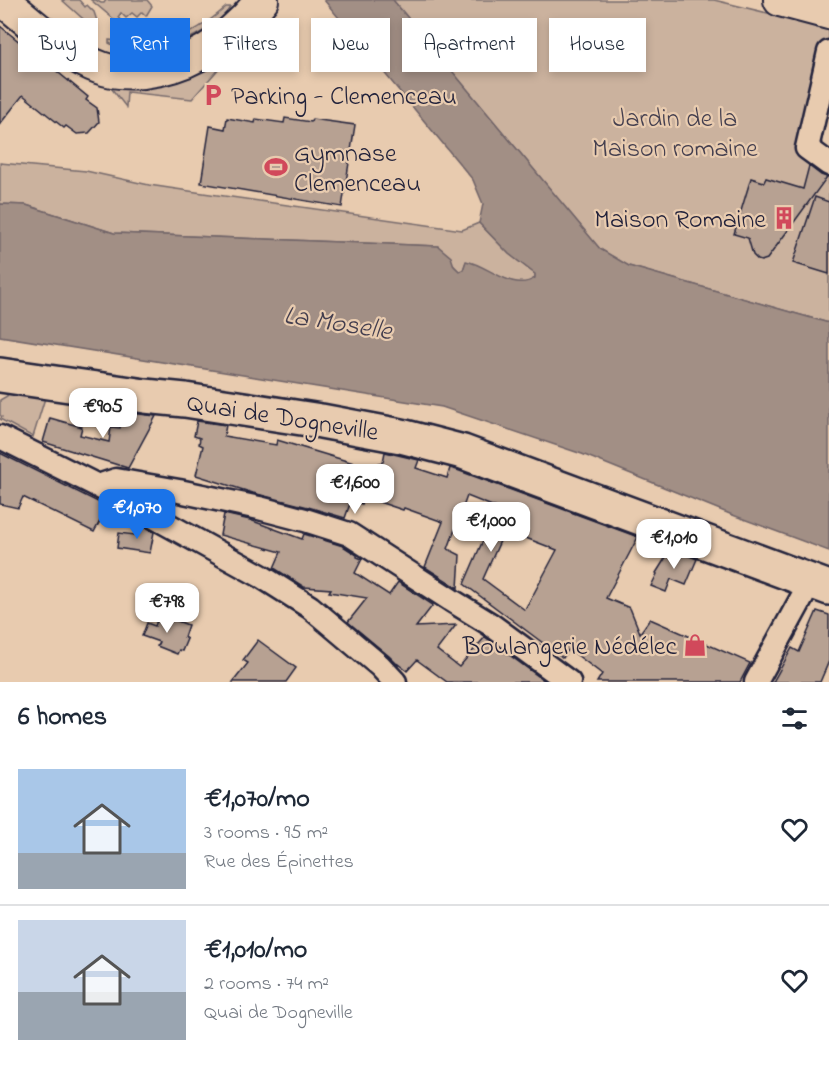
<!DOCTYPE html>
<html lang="en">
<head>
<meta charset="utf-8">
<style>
	:root { --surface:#fff; --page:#f2f2f3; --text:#1f2937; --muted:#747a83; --line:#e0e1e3; --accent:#1a73e8 }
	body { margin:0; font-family:"Indie Flower",sans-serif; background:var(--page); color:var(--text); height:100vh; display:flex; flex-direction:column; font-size:22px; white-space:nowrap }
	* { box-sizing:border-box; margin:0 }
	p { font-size:20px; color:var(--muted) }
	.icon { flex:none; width:33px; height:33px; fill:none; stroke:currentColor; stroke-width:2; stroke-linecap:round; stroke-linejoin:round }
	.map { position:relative; height:682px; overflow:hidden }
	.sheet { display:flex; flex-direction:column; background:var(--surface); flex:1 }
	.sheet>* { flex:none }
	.guide { position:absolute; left:18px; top:18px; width:794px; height:54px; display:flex; gap:12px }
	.price { position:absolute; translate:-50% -51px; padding:0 14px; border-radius:12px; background:#fff; color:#222; font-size:20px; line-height:39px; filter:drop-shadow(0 2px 3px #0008) }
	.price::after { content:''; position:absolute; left:50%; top:36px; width:18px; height:14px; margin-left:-9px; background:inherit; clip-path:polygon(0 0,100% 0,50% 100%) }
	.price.active { background:var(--accent); color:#fff }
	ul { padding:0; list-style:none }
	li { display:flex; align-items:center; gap:18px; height:150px; padding:0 18px }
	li+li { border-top:2px solid var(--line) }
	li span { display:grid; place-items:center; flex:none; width:168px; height:120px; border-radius:0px; color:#555 }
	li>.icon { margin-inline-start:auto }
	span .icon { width:72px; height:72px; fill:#fffc; stroke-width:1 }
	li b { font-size:26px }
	h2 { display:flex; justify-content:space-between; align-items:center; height:72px; padding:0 18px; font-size:26px }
	.tag { padding:0 21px; border-radius:0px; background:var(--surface); box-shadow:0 3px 9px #0003; font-size:21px; line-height:54px }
	.tag.active { background:var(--accent); color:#fff }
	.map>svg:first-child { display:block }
	.green { fill:#cbb29e; stroke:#766a6c; stroke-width:1.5 }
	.water { fill:#a28f85; stroke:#6f6367; stroke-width:1.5 }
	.building { fill:#b7a192; stroke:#22223b; stroke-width:1.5; fill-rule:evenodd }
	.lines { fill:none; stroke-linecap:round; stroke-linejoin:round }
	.minor-casing { stroke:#22223b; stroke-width:27 }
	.secondary-casing { stroke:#22223b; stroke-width:36 }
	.primary-casing { stroke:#22223b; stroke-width:38 }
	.minor { stroke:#e8cbaf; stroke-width:22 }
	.secondary { stroke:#e8cbaf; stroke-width:32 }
	.primary { stroke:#e8cbaf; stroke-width:33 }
	.labels { text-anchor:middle; stroke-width:4.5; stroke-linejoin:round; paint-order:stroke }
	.poi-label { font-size:26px; fill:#22223b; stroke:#e8cbaf; text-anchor:start }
	.park-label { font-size:26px; fill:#443f4f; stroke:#e8cbaf }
	.street-label { font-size:26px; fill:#22223b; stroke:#e8cbaf }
	.water-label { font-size:27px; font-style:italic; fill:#423d4e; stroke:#e8cbaf }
</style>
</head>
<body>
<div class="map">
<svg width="829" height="682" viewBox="0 0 829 682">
	<rect width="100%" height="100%" fill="#e8cbaf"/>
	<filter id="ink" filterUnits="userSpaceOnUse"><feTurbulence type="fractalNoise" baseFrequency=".0167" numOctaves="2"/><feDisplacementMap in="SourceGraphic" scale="12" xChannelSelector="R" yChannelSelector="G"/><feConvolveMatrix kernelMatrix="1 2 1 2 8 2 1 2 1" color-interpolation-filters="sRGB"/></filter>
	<g filter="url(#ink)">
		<g class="green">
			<path d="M62 0H79L85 7 87 5 94 12 97 21 93 25H90Z"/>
			<path d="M91 0H96L101 3H104L106 0H147L152 6 146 16 142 12 137 17 132 13 126 18 121 13 118 17 124 25 122 26Z"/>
			<path d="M393 0H714L829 28V52L807 148 829 164V323L628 266 600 249Z"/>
			<path d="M226 7H230C219 29 159 56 135 53 126 52 117 47 109 43V40C162 46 185 43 226 7Z"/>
			<path d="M216 62 221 66 192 99 127 92 126 107 108 84C139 86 167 88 196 74 203 71 210 66 216 62Z"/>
			<path d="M0 163 86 171 149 185 196 192 462 230 479 223 509 254 535 274V278C531 281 526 283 521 283 509 283 479 267 466 262L463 270 459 271 454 266 437 246 114 233 26 205 0 204Z"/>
			<path d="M8 393 45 398 33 437 0 419 2 417 0 415V400L7 396Z"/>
		</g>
		<path class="water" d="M324 0H393L600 249 629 266 829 323V551L730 514 582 454 442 407 0 336V204L26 205 114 233 438 246 451 257 454 266 459 271 463 270 466 261C488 265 513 293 535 278V274L509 254 479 223 483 204 473 180Z"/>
		<g class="building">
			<path d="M0 26 21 43 23 41 25 42 41 54 47 59 46 60 49 63 48 64 88 97 86 100 97 108 99 122 89 133 77 134 66 126 64 128 23 95 0 124Z"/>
			<path d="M227 118 255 123 256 119 284 123 285 118 311 122 312 119 355 125 342 207 201 183 210 126 225 129Z"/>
			<path d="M809 166 821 175 827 177 767 259 761 261 758 260 753 255 748 238 734 234 751 178 764 182 766 178 803 189Z"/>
			<path d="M815 197 829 202V274L793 263Z"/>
			<path d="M122 412 156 416 128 468 43 442 50 418 82 427 80 435 109 442 111 427 120 428Z"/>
			<path d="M197 421 226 425 224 436 276 445 277 440 377 470 379 463 383 462 385 452 419 460 416 468 447 478 450 468 457 470 638 537 606 598 630 608 640 633 650 619 750 663 740 682H597L602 674 569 649 563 658 464 584 497 508 467 496 448 549 460 555 458 588 425 567 443 522 404 508 403 510 364 497 362 504 351 501 345 518 308 507 253 493 196 475 203 446 199 444 200 438 194 436ZM505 530 557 550 525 610 483 579Z"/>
			<path d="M0 453 106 506V510L94 532 23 497 18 508 0 504Z"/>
			<path d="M224 514 250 520 302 539 304 534 343 546 357 555V557L362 559 355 573 389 595 398 582 433 605 416 627 456 625 437 650 459 667 485 637 546 682H447L417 660 407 671 398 664V665L389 656 348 622 367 598 329 592 331 589 304 587 274 568 281 552 220 535Z"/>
			<path d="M137 523 154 532 150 553 117 548 119 533 135 535Z"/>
			<path d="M671 549 697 559 686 585 671 579 666 592 651 586 657 574 656 573Z"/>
			<path d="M817 611 829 615V661L820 682H773L792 648 799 652Z"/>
			<path d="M159 614 188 625 184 637 187 639 182 651 179 650 177 654 157 646 159 642 142 636 147 623 155 626Z"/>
			<path d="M258 640 296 668 286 682H233L248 663 243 660Z"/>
		</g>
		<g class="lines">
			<g class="minor-casing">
				<g id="minor">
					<path d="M829 52 807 148 829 164"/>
					<path d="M0 437 98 486 261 576 310 607 380 666 395 682"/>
					<path d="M98 486 116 480 179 491 259 508 305 520 349 534 451 600 490 624 569 682"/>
					<path d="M756 682 811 581"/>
				</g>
			</g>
			<g class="secondary-casing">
				<g id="secondary">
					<path d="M3 0C31 23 66 56 101 68 114 73 129 73 143 72 193 67 231 38 262 0"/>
					<path d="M780 0 829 13"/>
				</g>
			</g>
			<g class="primary-casing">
				<path id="primary" d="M0 375 145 396 185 400 321 421 401 436 463 452 829 588"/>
			</g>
			<use href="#minor" class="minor"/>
			<use href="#secondary" class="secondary"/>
			<use href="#primary" class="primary"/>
		</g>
	</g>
	<defs>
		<g id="parking-bare" transform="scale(1.8)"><path d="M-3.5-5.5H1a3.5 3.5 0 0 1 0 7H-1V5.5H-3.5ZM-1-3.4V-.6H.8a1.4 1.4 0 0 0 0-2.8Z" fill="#d1495b" stroke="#e8cbaf" stroke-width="2.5" paint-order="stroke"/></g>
		<g id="stadium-bare" transform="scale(1.8)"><path d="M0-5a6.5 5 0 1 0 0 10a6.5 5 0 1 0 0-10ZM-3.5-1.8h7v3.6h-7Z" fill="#d1495b" stroke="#e8cbaf" stroke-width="2.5" paint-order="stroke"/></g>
		<g id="building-bare" transform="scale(1.8)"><path d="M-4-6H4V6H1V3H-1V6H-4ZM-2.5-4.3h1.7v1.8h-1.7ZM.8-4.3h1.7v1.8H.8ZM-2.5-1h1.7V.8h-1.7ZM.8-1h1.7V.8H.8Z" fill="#d1495b" stroke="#e8cbaf" stroke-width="2.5" paint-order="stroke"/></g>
		<g id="shop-bare" transform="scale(1.8)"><path d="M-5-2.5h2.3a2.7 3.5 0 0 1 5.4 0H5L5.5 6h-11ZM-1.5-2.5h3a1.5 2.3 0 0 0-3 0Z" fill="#d1495b" stroke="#e8cbaf" stroke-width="2.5" paint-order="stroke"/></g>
	</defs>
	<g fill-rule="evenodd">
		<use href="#parking-bare" x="213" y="95"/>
		<use href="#stadium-bare" x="276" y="167"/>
		<use href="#building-bare" x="784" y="218"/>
		<use href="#shop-bare" x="695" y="645"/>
	</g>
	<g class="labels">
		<g class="poi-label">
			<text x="231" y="104">Parking - Clemenceau</text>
			<text x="294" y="161">Gymnase<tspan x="294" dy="30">Clemenceau</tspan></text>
			<text x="766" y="227" text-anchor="end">Maison Romaine</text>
			<text x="677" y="654" text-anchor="end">Boulangerie Nédélec</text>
		</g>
		<g class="park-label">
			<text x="675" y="126">Jardin de la<tspan x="675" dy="30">Maison romaine</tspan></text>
		</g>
		<g class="street-label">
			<text transform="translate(283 416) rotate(9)" y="9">Quai de Dogneville</text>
		</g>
		<g class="water-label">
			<text transform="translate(338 322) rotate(9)" y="9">La Moselle</text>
		</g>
	</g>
</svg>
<b class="price" style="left:103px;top:439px">€905</b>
<b class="price" style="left:355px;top:515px">€1,600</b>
<b class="price active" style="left:137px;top:540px">€1,070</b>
<b class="price" style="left:491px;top:553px">€1,000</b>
<b class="price" style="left:674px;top:570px">€1,010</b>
<b class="price" style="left:167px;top:634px">€798</b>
<div class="guide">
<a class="tag">Buy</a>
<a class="tag active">Rent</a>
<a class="tag">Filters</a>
<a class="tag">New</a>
<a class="tag">Apartment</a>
<a class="tag">House</a>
</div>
</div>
<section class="sheet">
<h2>6 homes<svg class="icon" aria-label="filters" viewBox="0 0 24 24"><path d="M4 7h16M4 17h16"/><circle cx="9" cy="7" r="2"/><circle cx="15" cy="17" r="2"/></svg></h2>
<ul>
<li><span style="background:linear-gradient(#a9c7e8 70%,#9aa5b1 0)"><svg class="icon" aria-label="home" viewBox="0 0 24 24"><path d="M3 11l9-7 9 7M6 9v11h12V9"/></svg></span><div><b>€1,070/mo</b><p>3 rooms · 95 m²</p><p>Rue des Épinettes</p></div><svg class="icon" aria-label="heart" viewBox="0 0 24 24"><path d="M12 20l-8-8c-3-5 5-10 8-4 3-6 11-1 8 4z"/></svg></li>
<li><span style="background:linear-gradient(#c9d6e8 60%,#9aa5b1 0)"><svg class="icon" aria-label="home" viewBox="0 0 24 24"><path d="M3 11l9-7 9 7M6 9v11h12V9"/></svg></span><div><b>€1,010/mo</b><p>2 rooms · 74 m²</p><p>Quai de Dogneville</p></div><svg class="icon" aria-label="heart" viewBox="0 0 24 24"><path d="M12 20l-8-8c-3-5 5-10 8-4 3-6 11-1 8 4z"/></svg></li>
</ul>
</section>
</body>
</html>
